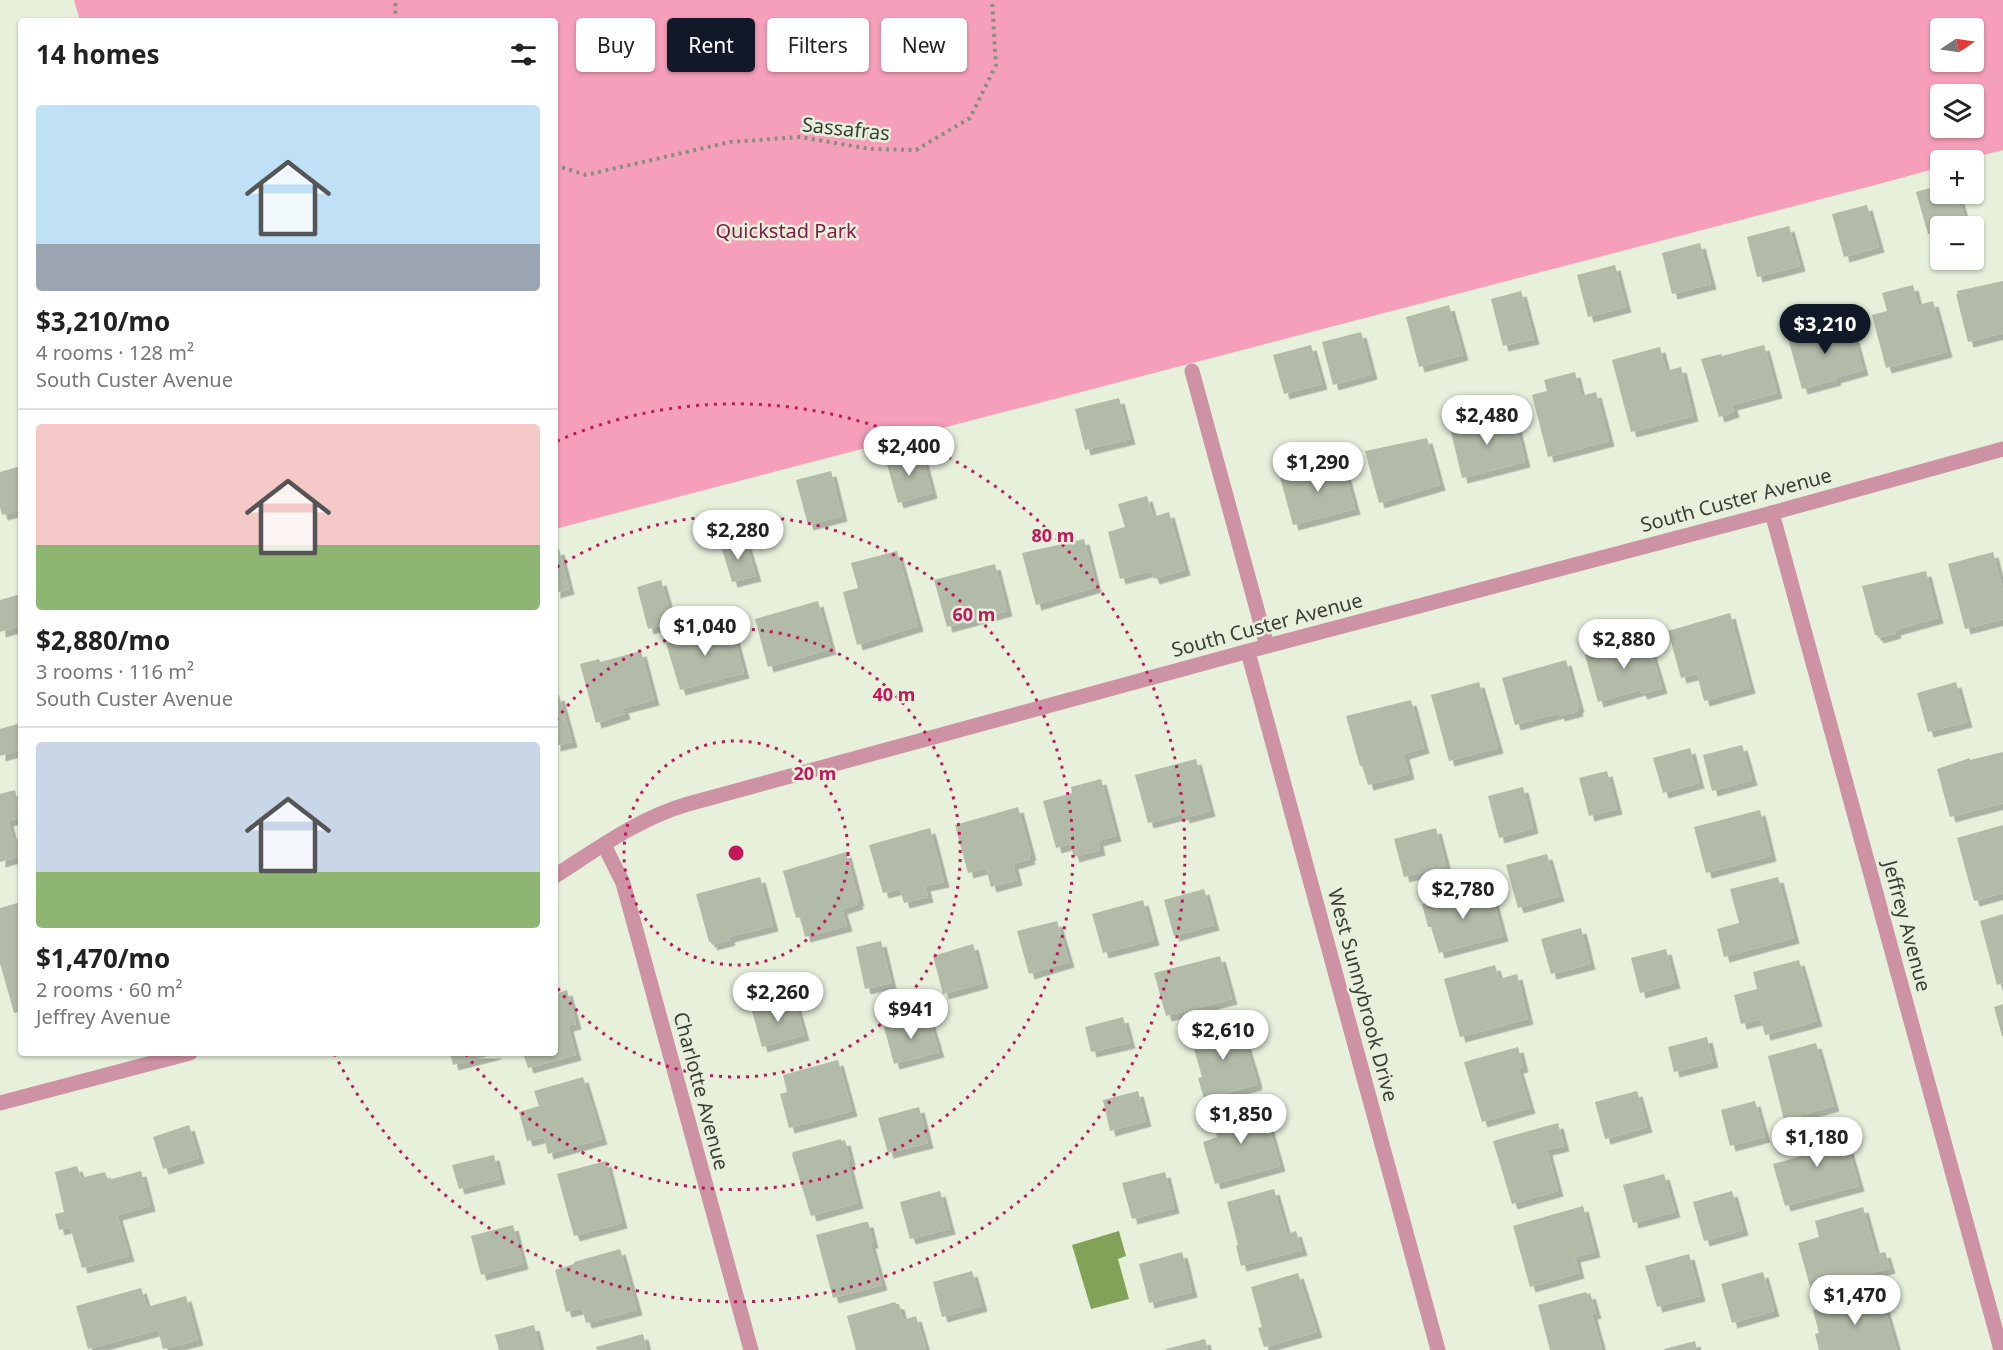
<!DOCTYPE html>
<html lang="en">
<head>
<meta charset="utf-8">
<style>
	:root { --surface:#fff; --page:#f6f6f6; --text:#222; --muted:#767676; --line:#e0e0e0; --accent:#111827 }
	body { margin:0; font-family:"Noto Sans",sans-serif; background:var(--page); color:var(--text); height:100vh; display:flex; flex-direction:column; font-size:22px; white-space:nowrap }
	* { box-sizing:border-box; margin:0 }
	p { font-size:20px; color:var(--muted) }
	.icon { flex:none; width:33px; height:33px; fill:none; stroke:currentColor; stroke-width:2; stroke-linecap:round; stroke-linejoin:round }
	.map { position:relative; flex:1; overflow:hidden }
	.drawer { position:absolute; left:18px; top:18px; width:540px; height:1038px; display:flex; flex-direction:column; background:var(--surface); border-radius:6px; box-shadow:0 2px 4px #0004 }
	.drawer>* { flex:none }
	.hud { position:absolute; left:576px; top:18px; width:570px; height:54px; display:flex; gap:12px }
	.needle { width:39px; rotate:77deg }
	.buttons { position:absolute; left:1930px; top:18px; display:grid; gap:12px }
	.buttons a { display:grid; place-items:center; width:54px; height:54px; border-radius:6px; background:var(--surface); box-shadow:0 2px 4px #0004; font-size:30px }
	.price { position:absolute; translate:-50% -51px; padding:0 14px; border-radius:21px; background:#fff; color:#222; font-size:20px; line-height:39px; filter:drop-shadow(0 2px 3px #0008) }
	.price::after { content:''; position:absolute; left:50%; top:36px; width:18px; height:14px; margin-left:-9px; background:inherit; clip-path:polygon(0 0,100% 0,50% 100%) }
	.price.active { background:var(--accent); color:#fff }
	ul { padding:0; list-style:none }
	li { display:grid; align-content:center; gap:12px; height:318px; padding:0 18px }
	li+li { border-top:2px solid var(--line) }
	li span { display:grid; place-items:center; height:186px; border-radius:6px; color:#555 }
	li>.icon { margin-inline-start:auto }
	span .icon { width:108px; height:108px; fill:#fffc; stroke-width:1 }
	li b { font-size:26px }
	h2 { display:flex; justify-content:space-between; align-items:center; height:72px; padding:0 18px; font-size:26px }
	.tag { padding:0 21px; border-radius:6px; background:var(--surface); box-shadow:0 2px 4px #0004; font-size:21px; line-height:54px }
	.tag.active { background:var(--accent); color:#fff }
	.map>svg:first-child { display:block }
	.forest { fill:#f59fba; fill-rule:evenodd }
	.water { fill:#82a258 }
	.building { fill:#b2bba7; filter:url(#shadow) }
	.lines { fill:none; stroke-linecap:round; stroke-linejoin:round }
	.path { stroke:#888f81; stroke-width:4; stroke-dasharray:3 4.5; stroke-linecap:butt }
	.minor { stroke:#cd92a3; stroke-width:15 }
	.ring { fill:none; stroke:#c2185b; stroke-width:3; stroke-dasharray:3 6 }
	.labels { text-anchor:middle; stroke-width:5; stroke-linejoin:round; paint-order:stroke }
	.street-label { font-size:20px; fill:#3a3e36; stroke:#e6f0db }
	.park-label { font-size:20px; fill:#801e47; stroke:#e6f0db }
	.centre { fill:#c2185b; stroke:#e6f0db; stroke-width:3 }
	.ring-label { font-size:18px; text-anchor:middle; font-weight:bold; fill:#c2185b; stroke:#e6f0db; stroke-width:5; stroke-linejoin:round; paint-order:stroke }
</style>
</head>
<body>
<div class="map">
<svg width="2003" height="1350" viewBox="0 0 2003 1350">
	<defs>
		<filter id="shadow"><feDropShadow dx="5.5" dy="5.5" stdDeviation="0" flood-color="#0004"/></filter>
	</defs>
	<rect width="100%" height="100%" fill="#e6f0db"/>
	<path class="forest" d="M74 0H2003V150L1965 160H1941V167L1883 183 555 529V21H80ZM1941 28H1974V62H1941ZM1941 94H1974V128H1941Z"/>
	<path class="water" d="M1119 1231 1126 1256 1118 1259 1129 1299 1091 1309 1072 1245Z"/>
	<g class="building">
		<path d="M1941 185V194H1958L1966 224 1956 226H1941V231L1928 234 1916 192Z"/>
		<path d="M1867 205 1879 247 1844 257 1832 214Z"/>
		<path d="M1789 226 1800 266 1757 277 1747 237Z"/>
		<path d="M1700 243 1711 284 1672 294 1662 253Z"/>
		<path d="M1615 265 1626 307 1588 317 1577 275Z"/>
		<path d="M2003 281V333L1968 342 1956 294H1958L1957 291Z"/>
		<path d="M1913 285 1918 305 1933 301 1947 352 1886 368 1872 315 1887 311 1882 293Z"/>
		<path d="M1521 291 1534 339 1503 346 1491 299Z"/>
		<path d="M1449 305 1463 355 1419 367 1406 317Z"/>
		<path d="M1850 323 1863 370 1835 378 1836 380 1802 389 1788 338Z"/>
		<path d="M1361 332 1372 374 1333 385 1322 342Z"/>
		<path d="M1311 345 1322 384 1284 394 1273 355Z"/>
		<path d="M1764 345 1777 393 1732 405 1734 412 1719 417 1701 359 1721 354 1722 356Z"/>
		<path d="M1660 347 1666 371 1681 367 1693 416 1631 432 1612 360Z"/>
		<path d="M1575 372 1581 396 1596 392 1609 441 1548 457 1532 395 1547 391 1544 380Z"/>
		<path d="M1119 398 1130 439 1085 450 1075 409Z"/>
		<path d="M1513 413 1525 462 1462 478 1450 428 1469 423 1470 425Z"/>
		<path d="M1427 438 1440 485 1379 503 1365 451Z"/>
		<path d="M921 451 932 493 898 503 886 461Z"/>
		<path d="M1342 461 1355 509 1293 525 1280 477Z"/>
		<path d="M21 466V510L2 515 0 507V472Z"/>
		<path d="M831 471 842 516 808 525 796 480Z"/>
		<path d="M1147 496 1153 517 1169 512 1185 570 1154 579 1151 571 1120 579 1108 532 1125 527 1118 504Z"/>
		<path d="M1084 539 1096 587 1036 605 1022 553Z"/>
		<path d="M745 540 756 576 732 582 721 546Z"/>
		<path d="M559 549 569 589 555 593V550Z"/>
		<path d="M897 551 918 626 857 645 843 592 858 588 851 563Z"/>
		<path d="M1993 552 2003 591V619L1965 629 1948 564Z"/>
		<path d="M995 564 1007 611 947 627 934 580Z"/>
		<path d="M1926 571 1938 618 1895 630 1896 633 1878 638 1877 635H1875L1862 586Z"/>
		<path d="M661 580 673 622 648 629 637 587Z"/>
		<path d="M21 594V626L0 632V600Z"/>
		<path d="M818 601 831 649 768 667 755 619Z"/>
		<path d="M1730 613 1750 688 1704 701 1697 674 1681 678 1668 631Z"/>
		<path d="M731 625 744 673 680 690 666 643 669 642 668 639 687 634V637Z"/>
		<path d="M1646 635 1662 688 1642 694 1640 690 1598 702 1585 655Z"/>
		<path d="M641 651 654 700 623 708 625 714 596 723 580 664 599 659 600 662Z"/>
		<path d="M1566 660 1579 707 1577 708 1578 711 1559 716V713L1515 725 1502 678Z"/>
		<path d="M1479 682 1498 748 1449 761 1431 695Z"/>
		<path d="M1956 682 1967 722 1928 732 1917 693Z"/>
		<path d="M559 695 572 742 555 746V696Z"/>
		<path d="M1411 700 1424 748 1404 754 1409 774 1368 785 1362 766H1360L1346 716Z"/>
		<path d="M21 723V750L0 756V729Z"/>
		<path d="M1742 745 1752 780 1712 791 1703 755Z"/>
		<path d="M1690 748 1699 783 1663 793 1653 758Z"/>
		<path d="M2003 752V803L1950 817 1937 769 1970 758V760Z"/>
		<path d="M1196 759 1210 811 1184 818 1183 814 1148 823 1135 775Z"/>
		<path d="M1607 771 1617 809 1589 816 1579 778Z"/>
		<path d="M1101 779 1116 836 1098 841 1100 850 1074 857 1070 844 1056 848 1043 801 1072 793 1071 787Z"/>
		<path d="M1523 787 1533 828 1499 838 1488 796Z"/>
		<path d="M15 790 21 817 8 821 13 840 21 838V856L0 862V794Z"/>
		<path d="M1018 807 1031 855 1029 856 1030 859 1013 864 1017 880 991 887 986 868 968 873 955 825Z"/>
		<path d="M1760 810 1771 856 1706 873 1694 827Z"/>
		<path d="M2003 825V893L1974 901 1957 838Z"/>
		<path d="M930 828 944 882 925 886 928 897 904 903 900 889 883 893 869 845Z"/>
		<path d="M1436 828 1446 866 1404 877 1394 839Z"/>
		<path d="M846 852 859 901H857L858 904 842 909 847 926 805 937 800 917 796 918 783 871Z"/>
		<path d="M1547 854 1559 896 1518 908 1506 865Z"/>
		<path d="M760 877 773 926 729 937 730 940 712 945 711 942H709L696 894Z"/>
		<path d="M1778 877 1794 938 1724 957 1717 929 1739 923 1730 889Z"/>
		<path d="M1490 888 1503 936 1439 953 1431 927H1428L1422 904Z"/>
		<path d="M1204 889 1214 925 1174 936 1164 900Z"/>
		<path d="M1143 900 1154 940 1103 953 1092 914Z"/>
		<path d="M21 902V1011L14 1013 0 963V908Z"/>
		<path d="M2003 914V983L1997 985 1980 921Z"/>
		<path d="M1057 921 1069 962 1029 974 1017 931Z"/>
		<path d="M1581 928 1590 964 1551 974 1541 939Z"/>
		<path d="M881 941 891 983 865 989 856 947Z"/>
		<path d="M973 944 983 983 943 994 933 956Z"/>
		<path d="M1666 949 1675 983 1640 993 1631 958Z"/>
		<path d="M1220 956 1232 999 1166 1016 1154 973Z"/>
		<path d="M1799 960 1817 1021 1765 1035 1761 1019 1741 1024 1734 995 1757 989 1753 972Z"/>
		<path d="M1495 965 1499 979 1517 974 1528 1019 1460 1037 1444 979Z"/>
		<path d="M567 990 576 1024 568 1026 576 1055 528 1068 523 1053H555V994Z"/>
		<path d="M794 999 804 1035 762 1047 752 1011Z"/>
		<path d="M2003 1004V1036H2002L1994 1007Z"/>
		<path d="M928 1016 939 1052 894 1064 884 1027Z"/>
		<path d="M1123 1017 1130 1043 1091 1052 1085 1027Z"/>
		<path d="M1239 1022 1257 1082 1256 1085 1204 1099 1198 1078 1202 1077 1190 1035Z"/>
		<path d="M1707 1037 1713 1062 1674 1072 1668 1047Z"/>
		<path d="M1816 1043 1834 1106 1784 1120 1768 1056Z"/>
		<path d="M1518 1047 1523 1067 1518 1068 1530 1108 1482 1122 1464 1062Z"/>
		<path d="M450 1053H496V1054L453 1065Z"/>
		<path d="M838 1060 852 1111 789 1128 780 1094 787 1092 783 1075Z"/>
		<path d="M583 1077 602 1139 548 1154 544 1137 527 1141 519 1112 539 1106 534 1091Z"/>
		<path d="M1138 1091 1146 1121 1110 1131 1103 1100Z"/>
		<path d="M1637 1091 1647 1127 1605 1139 1595 1102Z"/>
		<path d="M1755 1101 1765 1137 1730 1146 1721 1110Z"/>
		<path d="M1262 1103 1280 1166 1215 1184 1203 1142 1217 1137 1212 1117Z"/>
		<path d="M919 1107 928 1143 888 1153 878 1118Z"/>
		<path d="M1558 1123 1564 1146 1547 1150 1558 1191 1512 1204 1493 1141Z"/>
		<path d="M189 1125 199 1158 163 1169 153 1137Z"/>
		<path d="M1842 1127 1859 1186 1785 1206 1773 1164 1799 1157 1794 1140Z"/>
		<path d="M841 1139V1141L845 1140 850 1160 847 1161 858 1203 811 1216 792 1155 793 1152Z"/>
		<path d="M494 1155 500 1179 459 1189 452 1165Z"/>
		<path d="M606 1161 622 1223 574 1236 557 1174Z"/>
		<path d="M77 1166 81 1178 105 1172 108 1180 141 1171 150 1206 117 1215 129 1256 82 1268 70 1227 59 1230 55 1214 64 1212 55 1172Z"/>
		<path d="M1165 1172 1174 1208 1132 1219 1122 1183Z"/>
		<path d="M1664 1174 1675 1212 1633 1223 1623 1185Z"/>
		<path d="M1274 1189 1287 1234 1296 1231 1302 1250 1241 1266 1236 1246 1238 1245 1227 1202Z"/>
		<path d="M940 1191 950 1229 910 1239 900 1202Z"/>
		<path d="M1732 1191 1743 1230 1704 1241 1693 1202Z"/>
		<path d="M1583 1206 1595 1252 1575 1257 1579 1273 1530 1287 1513 1226Z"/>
		<path d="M1863 1207 1876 1254 1885 1252 1890 1268 1811 1290 1798 1243 1819 1237 1815 1221Z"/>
		<path d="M865 1222H868L873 1243H870L882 1285 833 1298 816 1235Z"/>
		<path d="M513 1225 523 1264 481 1275 471 1236Z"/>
		<path d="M620 1249 637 1310 586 1323 582 1308 566 1312 555 1270 574 1264V1262Z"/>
		<path d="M1182 1252 1192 1292 1149 1303 1139 1264Z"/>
		<path d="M1689 1254 1700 1296 1657 1307 1645 1266Z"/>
		<path d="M972 1271 982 1306 942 1317 933 1282Z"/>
		<path d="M1763 1272 1774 1311 1732 1323 1721 1284Z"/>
		<path d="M1298 1273 1317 1332 1264 1347 1258 1328 1262 1327 1251 1287Z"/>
		<path d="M141 1288 147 1307 186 1296 198 1340 163 1349 158 1330 88 1349 76 1306Z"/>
		<path d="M1586 1292 1587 1294 1590 1293 1596 1313 1592 1314 1602 1350H1550L1538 1305Z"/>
		<path d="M1880 1292 1897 1350H1819L1815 1334 1819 1333 1813 1310Z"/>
		<path d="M895 1302 896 1304H899L903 1320 916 1316 926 1350H856L847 1316Z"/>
		<path d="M534 1325 540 1350H499L495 1335Z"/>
		<path d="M643 1334 647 1350H597L596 1347Z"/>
		<path d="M1205 1339 1208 1350H1166V1349Z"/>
		<path d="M1695 1341 1697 1350H1665L1664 1349Z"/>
	</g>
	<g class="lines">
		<g class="path">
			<path d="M396 21 395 6 397 0"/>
			<path d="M555 165 586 175 730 142 800 137 871 149 916 150 970 118 996 65 992 0"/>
		</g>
		<g class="minor">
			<path d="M1192 371 1267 646"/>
			<path d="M1772 513 2001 1350"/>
			<path d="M1248 652 1438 1350"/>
			<path d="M604 845 623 883 751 1350"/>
			<path d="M555 876C597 849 639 818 688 804L1267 646 1772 513 2003 449"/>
			<path d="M0 1103 190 1053"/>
		</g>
	</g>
	<g class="ring">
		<circle cx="736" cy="853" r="112"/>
		<path d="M556 720A224 224 0 1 1 556 986"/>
		<path d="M557 567A337 337 0 1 1 465 1053"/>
		<path d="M557 441A449 449 0 1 1 334 1053"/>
	</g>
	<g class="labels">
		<g class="street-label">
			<text transform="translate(846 129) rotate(6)" y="7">Sassafras</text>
			<text transform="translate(1736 500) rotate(-15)" y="7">South Custer Avenue</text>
			<text transform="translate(1267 625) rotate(-15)" y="7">South Custer Avenue</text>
			<text transform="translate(1907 926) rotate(75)" y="7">Jeffrey Avenue</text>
			<text transform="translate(1363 995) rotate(75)" y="7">West Sunnybrook Drive</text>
			<text transform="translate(701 1091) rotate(75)" y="7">Charlotte Avenue</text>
		</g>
		<g class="park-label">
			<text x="786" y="238">Quickstad Park</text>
		</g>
	</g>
	<circle cx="736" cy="853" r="9" class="centre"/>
	<g class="ring-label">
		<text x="1053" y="542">80 m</text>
		<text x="974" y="621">60 m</text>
		<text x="894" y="701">40 m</text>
		<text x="815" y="780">20 m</text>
	</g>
</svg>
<div class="buttons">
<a><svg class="needle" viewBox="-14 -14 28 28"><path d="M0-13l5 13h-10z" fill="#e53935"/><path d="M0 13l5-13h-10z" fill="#767676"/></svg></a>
<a><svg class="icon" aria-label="layers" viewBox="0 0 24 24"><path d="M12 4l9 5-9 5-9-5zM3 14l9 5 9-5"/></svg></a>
<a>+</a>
<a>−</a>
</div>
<b class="price active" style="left:1825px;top:355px">$3,210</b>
<b class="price" style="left:1487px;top:446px">$2,480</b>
<b class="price" style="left:909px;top:477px">$2,400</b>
<b class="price" style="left:1318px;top:493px">$1,290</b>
<b class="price" style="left:738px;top:561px">$2,280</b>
<b class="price" style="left:705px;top:657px">$1,040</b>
<b class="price" style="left:1624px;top:670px">$2,880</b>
<b class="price" style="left:1463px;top:920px">$2,780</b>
<b class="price" style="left:778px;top:1023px">$2,260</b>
<b class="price" style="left:911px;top:1040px">$941</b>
<b class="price" style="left:1223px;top:1061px">$2,610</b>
<b class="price" style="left:1241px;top:1145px">$1,850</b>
<b class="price" style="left:1817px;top:1168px">$1,180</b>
<b class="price" style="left:1855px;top:1326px">$1,470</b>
<div class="hud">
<a class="tag">Buy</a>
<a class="tag active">Rent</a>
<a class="tag">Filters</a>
<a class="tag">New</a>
</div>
<section class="drawer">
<h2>14 homes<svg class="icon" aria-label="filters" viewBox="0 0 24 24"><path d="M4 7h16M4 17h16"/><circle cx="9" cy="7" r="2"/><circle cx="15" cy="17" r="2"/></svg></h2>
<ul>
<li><span style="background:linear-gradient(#bfe0f5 75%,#9aa5b1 0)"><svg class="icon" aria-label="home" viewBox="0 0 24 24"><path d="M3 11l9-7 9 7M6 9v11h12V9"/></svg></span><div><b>$3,210/mo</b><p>4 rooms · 128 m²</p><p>South Custer Avenue</p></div></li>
<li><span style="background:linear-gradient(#f6c9c9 65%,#8fb573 0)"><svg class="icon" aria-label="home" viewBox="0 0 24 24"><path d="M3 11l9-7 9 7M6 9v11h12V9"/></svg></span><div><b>$2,880/mo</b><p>3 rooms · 116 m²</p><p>South Custer Avenue</p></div></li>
<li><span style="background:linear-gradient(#c9d6e8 70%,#8fb573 0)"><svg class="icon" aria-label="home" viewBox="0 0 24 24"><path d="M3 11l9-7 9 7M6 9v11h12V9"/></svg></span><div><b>$1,470/mo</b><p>2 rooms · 60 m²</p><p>Jeffrey Avenue</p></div></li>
</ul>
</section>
</div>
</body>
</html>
